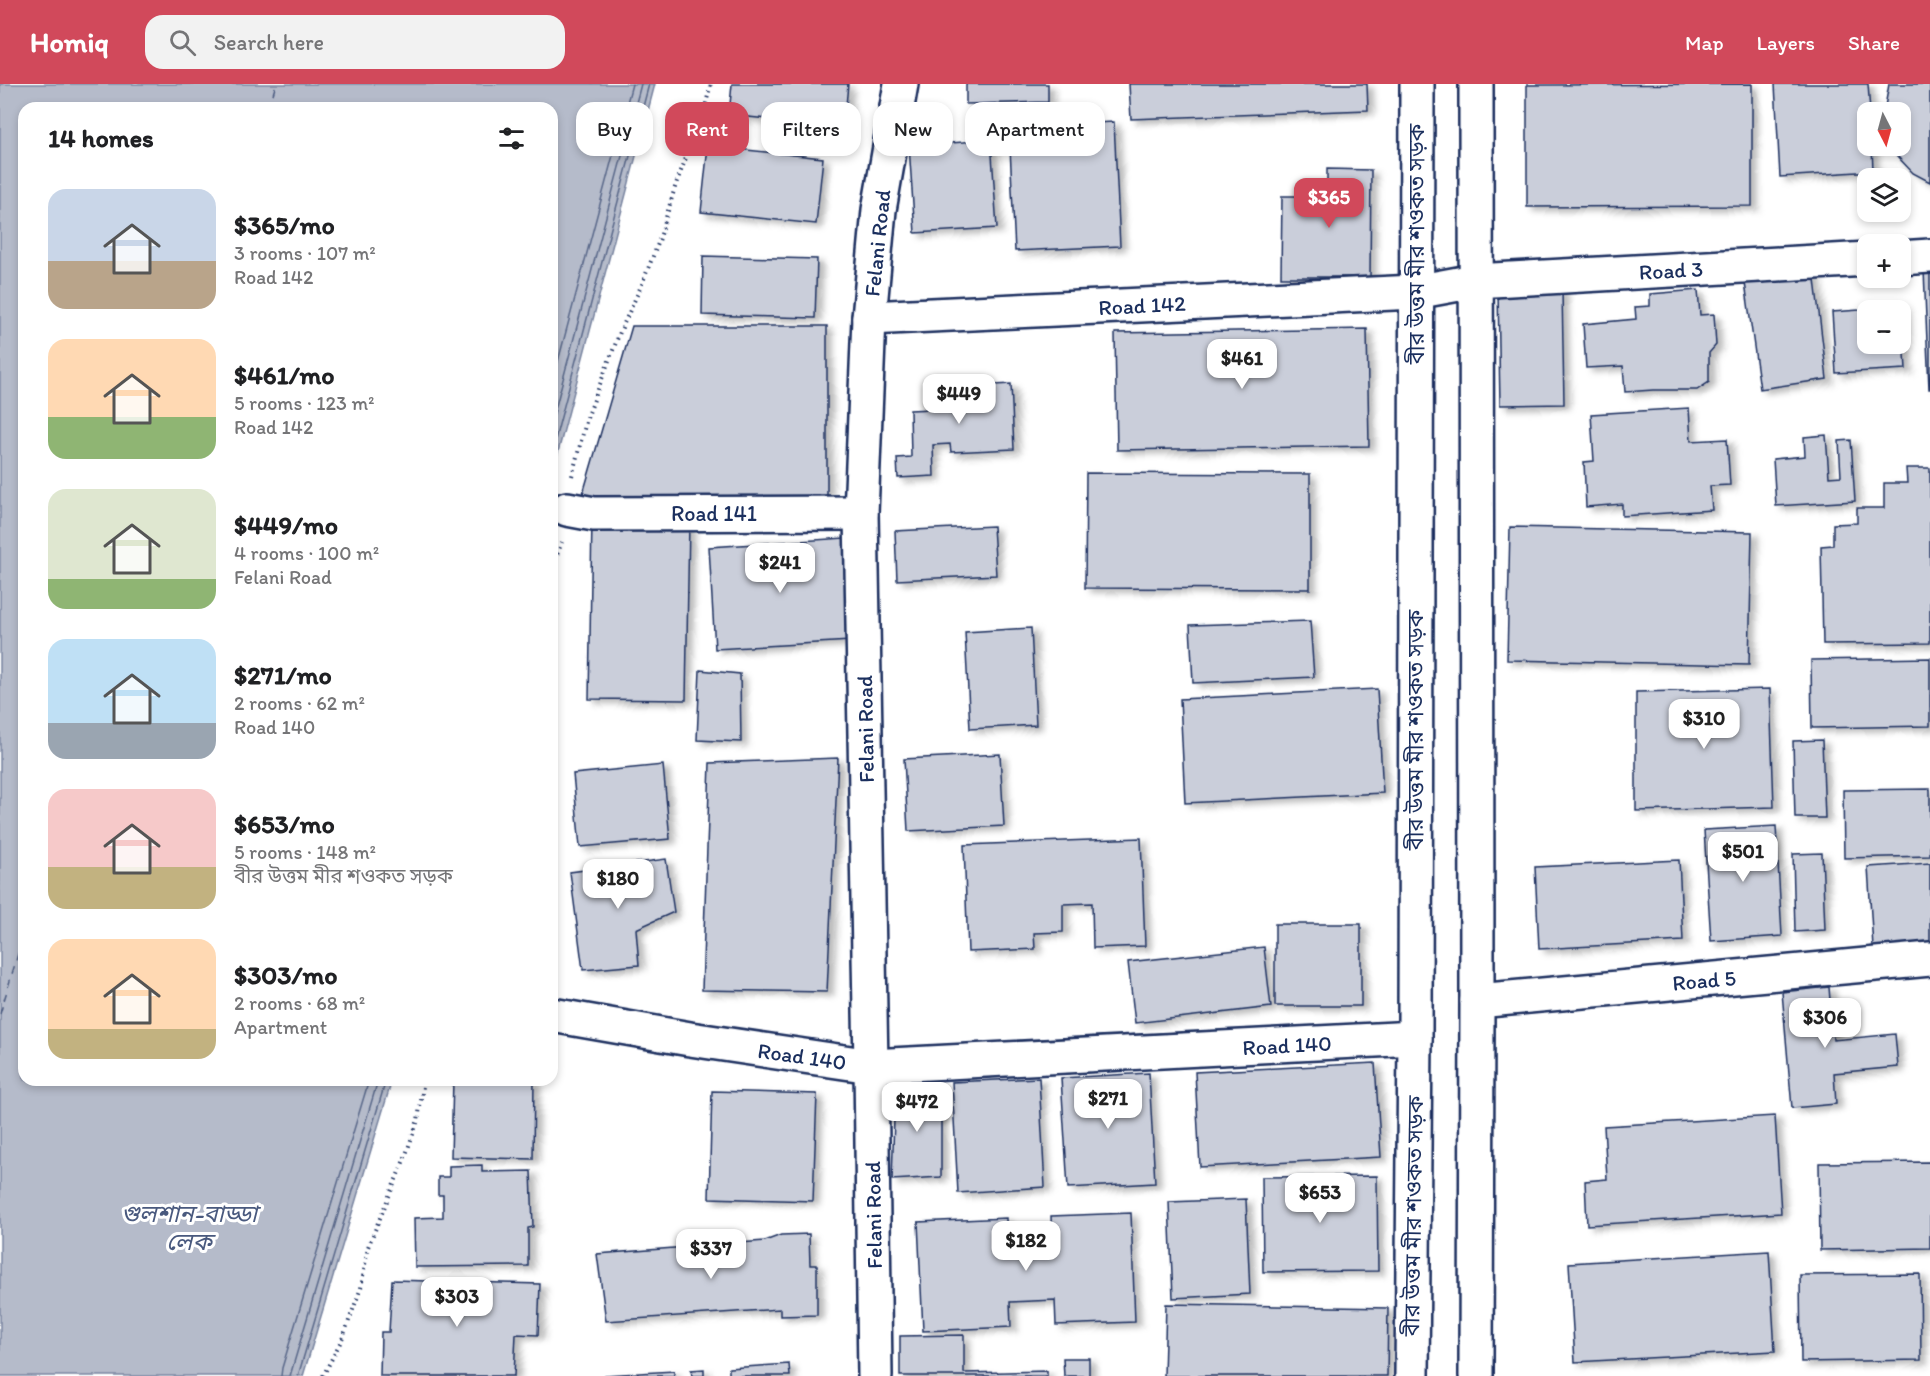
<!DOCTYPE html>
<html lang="en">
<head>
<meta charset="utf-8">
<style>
	:root { --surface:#fff; --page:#f2f2f2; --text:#202124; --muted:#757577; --accent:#d1495b }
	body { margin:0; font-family:Itim,"Noto Sans Bengali",sans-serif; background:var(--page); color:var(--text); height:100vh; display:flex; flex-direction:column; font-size:22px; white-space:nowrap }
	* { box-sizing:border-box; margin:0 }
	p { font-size:20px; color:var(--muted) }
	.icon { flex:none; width:33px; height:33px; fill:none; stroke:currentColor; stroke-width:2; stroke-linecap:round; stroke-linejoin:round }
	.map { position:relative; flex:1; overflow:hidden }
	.panel { position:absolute; left:18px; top:18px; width:540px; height:984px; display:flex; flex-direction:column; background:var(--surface); border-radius:18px; box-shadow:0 3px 9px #0003 }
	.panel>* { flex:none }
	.hud { position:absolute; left:576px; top:18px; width:570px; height:54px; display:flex; gap:12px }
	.needle { width:39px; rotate:174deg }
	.controls { position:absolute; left:1857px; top:18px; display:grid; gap:12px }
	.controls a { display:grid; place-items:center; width:54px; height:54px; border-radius:12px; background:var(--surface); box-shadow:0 3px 9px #0003; font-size:30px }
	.price { position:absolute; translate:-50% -51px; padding:0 14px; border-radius:12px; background:#fff; color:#222; font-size:20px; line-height:39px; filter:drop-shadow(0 2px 3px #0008) }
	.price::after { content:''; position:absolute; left:50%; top:36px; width:18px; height:14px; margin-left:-9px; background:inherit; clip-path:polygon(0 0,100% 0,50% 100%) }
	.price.on { background:var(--accent); color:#fff }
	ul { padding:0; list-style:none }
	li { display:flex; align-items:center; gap:18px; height:150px; padding:0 30px }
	li span { display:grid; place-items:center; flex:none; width:168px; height:120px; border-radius:18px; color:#555 }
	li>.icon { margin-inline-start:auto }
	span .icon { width:72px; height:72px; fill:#fffc; stroke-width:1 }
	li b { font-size:26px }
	h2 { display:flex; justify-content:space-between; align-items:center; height:72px; padding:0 30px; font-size:26px }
	.chip { padding:0 21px; border-radius:18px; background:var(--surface); box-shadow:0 3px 9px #0003; font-size:21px; line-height:54px }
	.chip.on { background:var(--accent); color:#fff }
	header { display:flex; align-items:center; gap:36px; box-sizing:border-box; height:84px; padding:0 30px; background:var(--accent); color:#fff }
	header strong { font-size:28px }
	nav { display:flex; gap:33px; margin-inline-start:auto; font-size:21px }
	.search { width:420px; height:54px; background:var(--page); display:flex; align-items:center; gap:15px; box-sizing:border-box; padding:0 21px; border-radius:18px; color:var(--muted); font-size:22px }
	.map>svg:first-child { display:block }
	.water { fill:#b5bbca; stroke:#77839f; stroke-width:1.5 }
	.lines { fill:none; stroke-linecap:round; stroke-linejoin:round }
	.shore { stroke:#596789; stroke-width:1.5 }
	.ferry { stroke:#49597e; stroke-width:1.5; stroke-dasharray:8 6; stroke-linecap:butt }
	.building { fill:#caceda; stroke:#1b2f5e; stroke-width:1.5; fill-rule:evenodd; filter:url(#shadow) }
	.minor-casing { stroke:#1b2f5e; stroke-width:38 }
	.major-casing { stroke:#1b2f5e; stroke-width:38 }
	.path { stroke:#1b2f5e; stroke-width:4; stroke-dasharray:1.5 4.5; stroke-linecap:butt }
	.minor { stroke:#fff; stroke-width:33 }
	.major { stroke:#fff; stroke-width:33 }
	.labels { text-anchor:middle; stroke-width:6; stroke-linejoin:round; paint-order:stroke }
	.street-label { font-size:22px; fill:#1b2f5e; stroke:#fff }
	.water-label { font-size:24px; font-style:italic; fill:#49597e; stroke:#fff }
</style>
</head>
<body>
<header>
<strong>Homiq</strong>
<div class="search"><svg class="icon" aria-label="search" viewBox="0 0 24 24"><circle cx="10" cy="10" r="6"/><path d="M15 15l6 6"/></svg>Search here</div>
<nav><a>Map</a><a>Layers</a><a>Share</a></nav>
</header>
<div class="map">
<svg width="1930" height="1292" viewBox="0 0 1930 1292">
	<defs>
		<filter id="shadow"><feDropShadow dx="6" dy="4" stdDeviation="3" flood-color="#0004"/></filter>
	</defs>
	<rect width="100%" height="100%" fill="#fff"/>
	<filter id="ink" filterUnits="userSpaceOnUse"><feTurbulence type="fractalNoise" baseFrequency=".0167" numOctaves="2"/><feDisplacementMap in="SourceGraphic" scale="12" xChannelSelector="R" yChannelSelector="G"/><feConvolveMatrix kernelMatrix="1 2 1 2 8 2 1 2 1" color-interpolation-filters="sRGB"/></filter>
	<g filter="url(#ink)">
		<path class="water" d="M0 0H655L552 391V24H24V996H392L303 1292H0Z"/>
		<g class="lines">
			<g class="shore">
				<path d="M552 300 632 0"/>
				<path d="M552 337 641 0"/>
				<path d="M552 367 649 0"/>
				<path d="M281 1292 282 1284 369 996"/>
				<path d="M290 1292 378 996"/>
				<path d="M298 1292 386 996"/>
			</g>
			<g class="ferry">
				<path d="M269 24 276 0"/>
				<path d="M0 930 24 850"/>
			</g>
		</g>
		<g class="building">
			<path d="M732 0H848L844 43 729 31Z"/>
			<path d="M966 0H1048V18L966 20Z"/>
			<path d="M1129 0H1367L1368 26 1131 35Z"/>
			<path d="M1752 0V122L1527 123V1Z"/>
			<path d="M1775 0H1868L1870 28H1868V62H1872L1873 87 1780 93Z"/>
			<path d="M1889 0H1930V98L1913 89 1897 72 1892 62H1900V28H1884Z"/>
			<path d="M1114 38 1120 162 1015 167 1009 43Z"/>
			<path d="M991 56 997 144 915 149 909 62Z"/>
			<path d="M708 62 823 74 816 140 701 128Z"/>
			<path d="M1327 85 1371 86 1370 193H1281L1282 112H1327Z"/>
			<path d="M703 172 817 175 815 234 702 231Z"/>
			<path d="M1813 179 1827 295 1760 305 1743 184Z"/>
			<path d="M1930 185V305H1929L1924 186Z"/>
			<path d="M1562 205 1564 320 1500 321 1498 206Z"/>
			<path d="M1698 206 1700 231 1714 230 1716 261 1709 269V298L1697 306H1653L1625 308 1623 282 1586 284 1583 240 1636 235 1635 223 1650 222V210Z"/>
			<path d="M1902 223 1906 285 1836 289 1832 228ZM1868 226H1900V260H1868Z"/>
			<path d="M632 242H827V412L582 413Z"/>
			<path d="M1367 245 1369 362 1117 366 1115 249Z"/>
			<path d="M1011 300 1014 365 951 368 950 360 933 361 934 392 898 394 897 374 911 373 910 326 932 325 931 305Z"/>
			<path d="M1689 324 1691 357 1727 355 1730 401 1710 402 1712 426 1622 432V420L1586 423 1584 378 1594 377 1591 330Z"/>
			<path d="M1826 351 1829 393 1841 392 1839 357 1851 356 1855 417 1776 422 1773 375 1805 372 1804 353Z"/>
			<path d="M1906 384H1930V559L1823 560 1821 462 1833 461V440L1857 439V424H1884V399H1907Z"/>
			<path d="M1086 389 1310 390V505L1085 504Z"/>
			<path d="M592 436 689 438 686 616 589 615Z"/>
			<path d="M993 442 996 491 897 496 895 447Z"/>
			<path d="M1510 443 1752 448 1749 581 1507 576Z"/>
			<path d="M845 454 851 557 715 565 709 463Z"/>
			<path d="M1310 537 1314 593 1193 599 1190 541Z"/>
			<path d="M1031 544 1036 641 970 645 965 548Z"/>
			<path d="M1930 574V642L1812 644 1811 576Z"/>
			<path d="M700 586 740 590 741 658 697 656Z"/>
			<path d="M1377 605 1383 709 1185 719 1180 615Z"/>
			<path d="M1770 605 1774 723 1636 727V608Z"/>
			<path d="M1822 656 1825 734H1795L1793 657Z"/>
			<path d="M1000 670 1004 742 908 747 904 675Z"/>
			<path d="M838 674 827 908 702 906 710 679Z"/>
			<path d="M663 681 670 755 580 763 573 690Z"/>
			<path d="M1930 705V772L1844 774 1843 706Z"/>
			<path d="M1776 742 1782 852 1711 857 1704 746Z"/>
			<path d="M1141 754 1145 862 1093 864 1092 819 1063 820V848L1034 849 1035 865 968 868 964 761Z"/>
			<path d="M1822 769 1825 846 1795 848 1793 770Z"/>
			<path d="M666 775 674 828 636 845 639 881 583 886 570 788Z"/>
			<path d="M1679 776 1683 857 1539 865 1535 783Z"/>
			<path d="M1930 779V858L1873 863 1868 783Z"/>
			<rect x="1275" y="840" width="86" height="82"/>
			<path d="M1264 863 1271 923 1135 939 1128 878Z"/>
			<path d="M1829 903 1833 956 1895 950 1898 983 1834 989 1836 1020 1792 1024 1782 908Z"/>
			<path d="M1375 979 1381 1073 1200 1083 1195 988Z"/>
			<path d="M1149 989 1155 1099 1068 1104 1061 994Z"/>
			<path d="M1039 994 1045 1103 958 1109 952 998Z"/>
			<path d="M453 996H534L533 1075 451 1073Z"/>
			<path d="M941 1001V1093L892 1096 895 1003Z"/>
			<path d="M712 1007 817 1010 813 1117 709 1114Z"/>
			<path d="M1775 1032 1781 1129 1587 1141 1585 1097 1607 1095 1604 1042Z"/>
			<path d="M1930 1078V1164L1820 1166 1819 1079Z"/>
			<path d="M482 1081V1088L531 1087 533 1143 528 1144V1182L415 1183 414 1134 443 1133V1111H438V1093H449V1082Z"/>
			<path d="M1377 1092 1378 1187 1263 1188 1262 1093Z"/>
			<path d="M1246 1115 1250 1210 1173 1214 1169 1118Z"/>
			<path d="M1131 1129 1135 1238 1056 1241 1055 1216 1010 1218 1011 1243 923 1247 918 1138 1006 1134 1007 1163 1052 1161 1051 1132Z"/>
			<path d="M809 1150 810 1181H817V1231L780 1232V1225L606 1237 597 1170 765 1157 781 1151Z"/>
			<path d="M1769 1167 1775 1267 1575 1278 1569 1179Z"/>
			<path d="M1920 1190 1921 1276 1801 1278 1800 1191Z"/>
			<path d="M392 1196 540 1200 538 1251 516 1250 514 1292H380L381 1248H389Z"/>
			<path d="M1166 1220 1388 1224 1387 1292H1164Z"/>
			<path d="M964 1251V1289L1047 1287V1292H900V1252Z"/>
			<path d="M1063 1274H1089V1292H1064Z"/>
			<path d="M789 1280 790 1292H729V1284Z"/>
			<path d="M704 1285V1292H692L691 1286Z"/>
			<path d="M674 1287V1292H605V1291Z"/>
		</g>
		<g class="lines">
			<g class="minor-casing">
				<g id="minor">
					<path d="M1900 174 1930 172"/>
					<path d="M869 234 1415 208 1475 197 1868 175"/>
					<path d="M567 425 594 430 861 429"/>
					<path d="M1477 917 1930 875"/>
					<path d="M552 931 690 955 871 982 1415 954"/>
					<path d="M875 1292 871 982 861 429 869 234 879 126 901 0"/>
				</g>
			</g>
			<g class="major-casing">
				<g id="major">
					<path d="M1476 0 1477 917 1476 1292"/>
					<path d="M1412 1292 1415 954 1417 0"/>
				</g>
			</g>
			<g class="path">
				<path d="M572 392 587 334 620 248 642 200 659 157 676 100 704 27 711 0"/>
				<path d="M552 511 555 502V476L562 458"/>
				<path d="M323 1292 343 1253 361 1204 368 1163 404 1076 418 1036 424 996"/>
			</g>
			<use href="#minor" class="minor"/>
			<use href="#major" class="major"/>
		</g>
	</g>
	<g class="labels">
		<g class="street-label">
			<text transform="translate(877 159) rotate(-84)" y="8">Felani Road</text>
			<text transform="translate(1416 160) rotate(-90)" y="8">বীর উত্তম মীর শওকত সড়ক</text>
			<text transform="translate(1671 186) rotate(-3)" y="8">Road 3</text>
			<text transform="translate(1142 221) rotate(-3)" y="8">Road 142</text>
			<text x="714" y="437">Road 141</text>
			<text transform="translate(865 645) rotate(-91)" y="8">Felani Road</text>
			<text transform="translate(1415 646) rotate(-90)" y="8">বীর উত্তম মীর শওকত সড়ক</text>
			<text transform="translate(1704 896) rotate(-5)" y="8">Road 5</text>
			<text transform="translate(1287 961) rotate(-3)" y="8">Road 140</text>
			<text transform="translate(802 972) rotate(8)" y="8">Road 140</text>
			<text transform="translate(873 1131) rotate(-91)" y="8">Felani Road</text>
			<text transform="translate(1413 1132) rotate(-89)" y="8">বীর উত্তম মীর শওকত সড়ক</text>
		</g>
		<g class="water-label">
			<text x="189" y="1138">গুলশান-বাড্ডা<tspan x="189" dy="28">লেক</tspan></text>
		</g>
	</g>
</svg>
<div class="controls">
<a><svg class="needle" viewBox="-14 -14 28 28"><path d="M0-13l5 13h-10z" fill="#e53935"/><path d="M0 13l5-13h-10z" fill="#757577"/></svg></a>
<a><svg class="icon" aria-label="layers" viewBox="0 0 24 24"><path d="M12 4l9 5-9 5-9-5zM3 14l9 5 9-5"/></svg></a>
<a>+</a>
<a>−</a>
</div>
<b class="price on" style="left:1329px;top:145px">$365</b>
<b class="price" style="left:1242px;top:306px">$461</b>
<b class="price" style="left:959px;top:341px">$449</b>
<b class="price" style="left:780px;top:510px">$241</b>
<b class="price" style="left:1704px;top:666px">$310</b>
<b class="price" style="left:1743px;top:799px">$501</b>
<b class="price" style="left:618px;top:826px">$180</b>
<b class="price" style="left:1825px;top:965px">$306</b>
<b class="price" style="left:1108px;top:1046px">$271</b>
<b class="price" style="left:917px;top:1049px">$472</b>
<b class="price" style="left:1320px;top:1140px">$653</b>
<b class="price" style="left:1026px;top:1188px">$182</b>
<b class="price" style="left:711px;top:1196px">$337</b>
<b class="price" style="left:457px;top:1244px">$303</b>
<div class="hud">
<a class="chip">Buy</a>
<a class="chip on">Rent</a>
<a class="chip">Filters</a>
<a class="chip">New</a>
<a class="chip">Apartment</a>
</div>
<section class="panel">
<h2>14 homes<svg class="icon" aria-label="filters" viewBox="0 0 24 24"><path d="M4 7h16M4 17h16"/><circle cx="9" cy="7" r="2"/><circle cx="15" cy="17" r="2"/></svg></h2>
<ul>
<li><span style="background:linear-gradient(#c9d6e8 60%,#b9a48a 0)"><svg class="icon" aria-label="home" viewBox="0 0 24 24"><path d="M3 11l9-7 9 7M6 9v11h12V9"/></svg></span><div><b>$365/mo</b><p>3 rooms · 107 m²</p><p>Road 142</p></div></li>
<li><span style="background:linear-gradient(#ffd9b3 65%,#8fb573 0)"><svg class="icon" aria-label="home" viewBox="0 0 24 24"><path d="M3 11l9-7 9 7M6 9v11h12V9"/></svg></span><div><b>$461/mo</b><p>5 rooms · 123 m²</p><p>Road 142</p></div></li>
<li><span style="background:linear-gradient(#dfe7d0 75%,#8fb573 0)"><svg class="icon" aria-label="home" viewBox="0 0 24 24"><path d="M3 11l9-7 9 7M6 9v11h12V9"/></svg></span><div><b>$449/mo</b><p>4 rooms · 100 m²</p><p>Felani Road</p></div></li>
<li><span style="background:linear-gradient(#bfe0f5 70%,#9aa5b1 0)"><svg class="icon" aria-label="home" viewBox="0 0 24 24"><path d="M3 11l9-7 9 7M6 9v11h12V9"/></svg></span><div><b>$271/mo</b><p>2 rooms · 62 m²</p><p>Road 140</p></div></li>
<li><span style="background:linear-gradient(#f6c9c9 65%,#c2b280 0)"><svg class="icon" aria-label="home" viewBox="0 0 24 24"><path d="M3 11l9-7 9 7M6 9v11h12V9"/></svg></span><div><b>$653/mo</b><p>5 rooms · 148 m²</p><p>বীর উত্তম মীর শওকত সড়ক</p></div></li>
<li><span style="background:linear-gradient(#ffd9b3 75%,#c2b280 0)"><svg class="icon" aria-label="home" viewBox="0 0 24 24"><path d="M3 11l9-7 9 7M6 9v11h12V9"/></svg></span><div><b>$303/mo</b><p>2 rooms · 68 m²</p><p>Apartment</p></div></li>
</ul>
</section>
</div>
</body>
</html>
